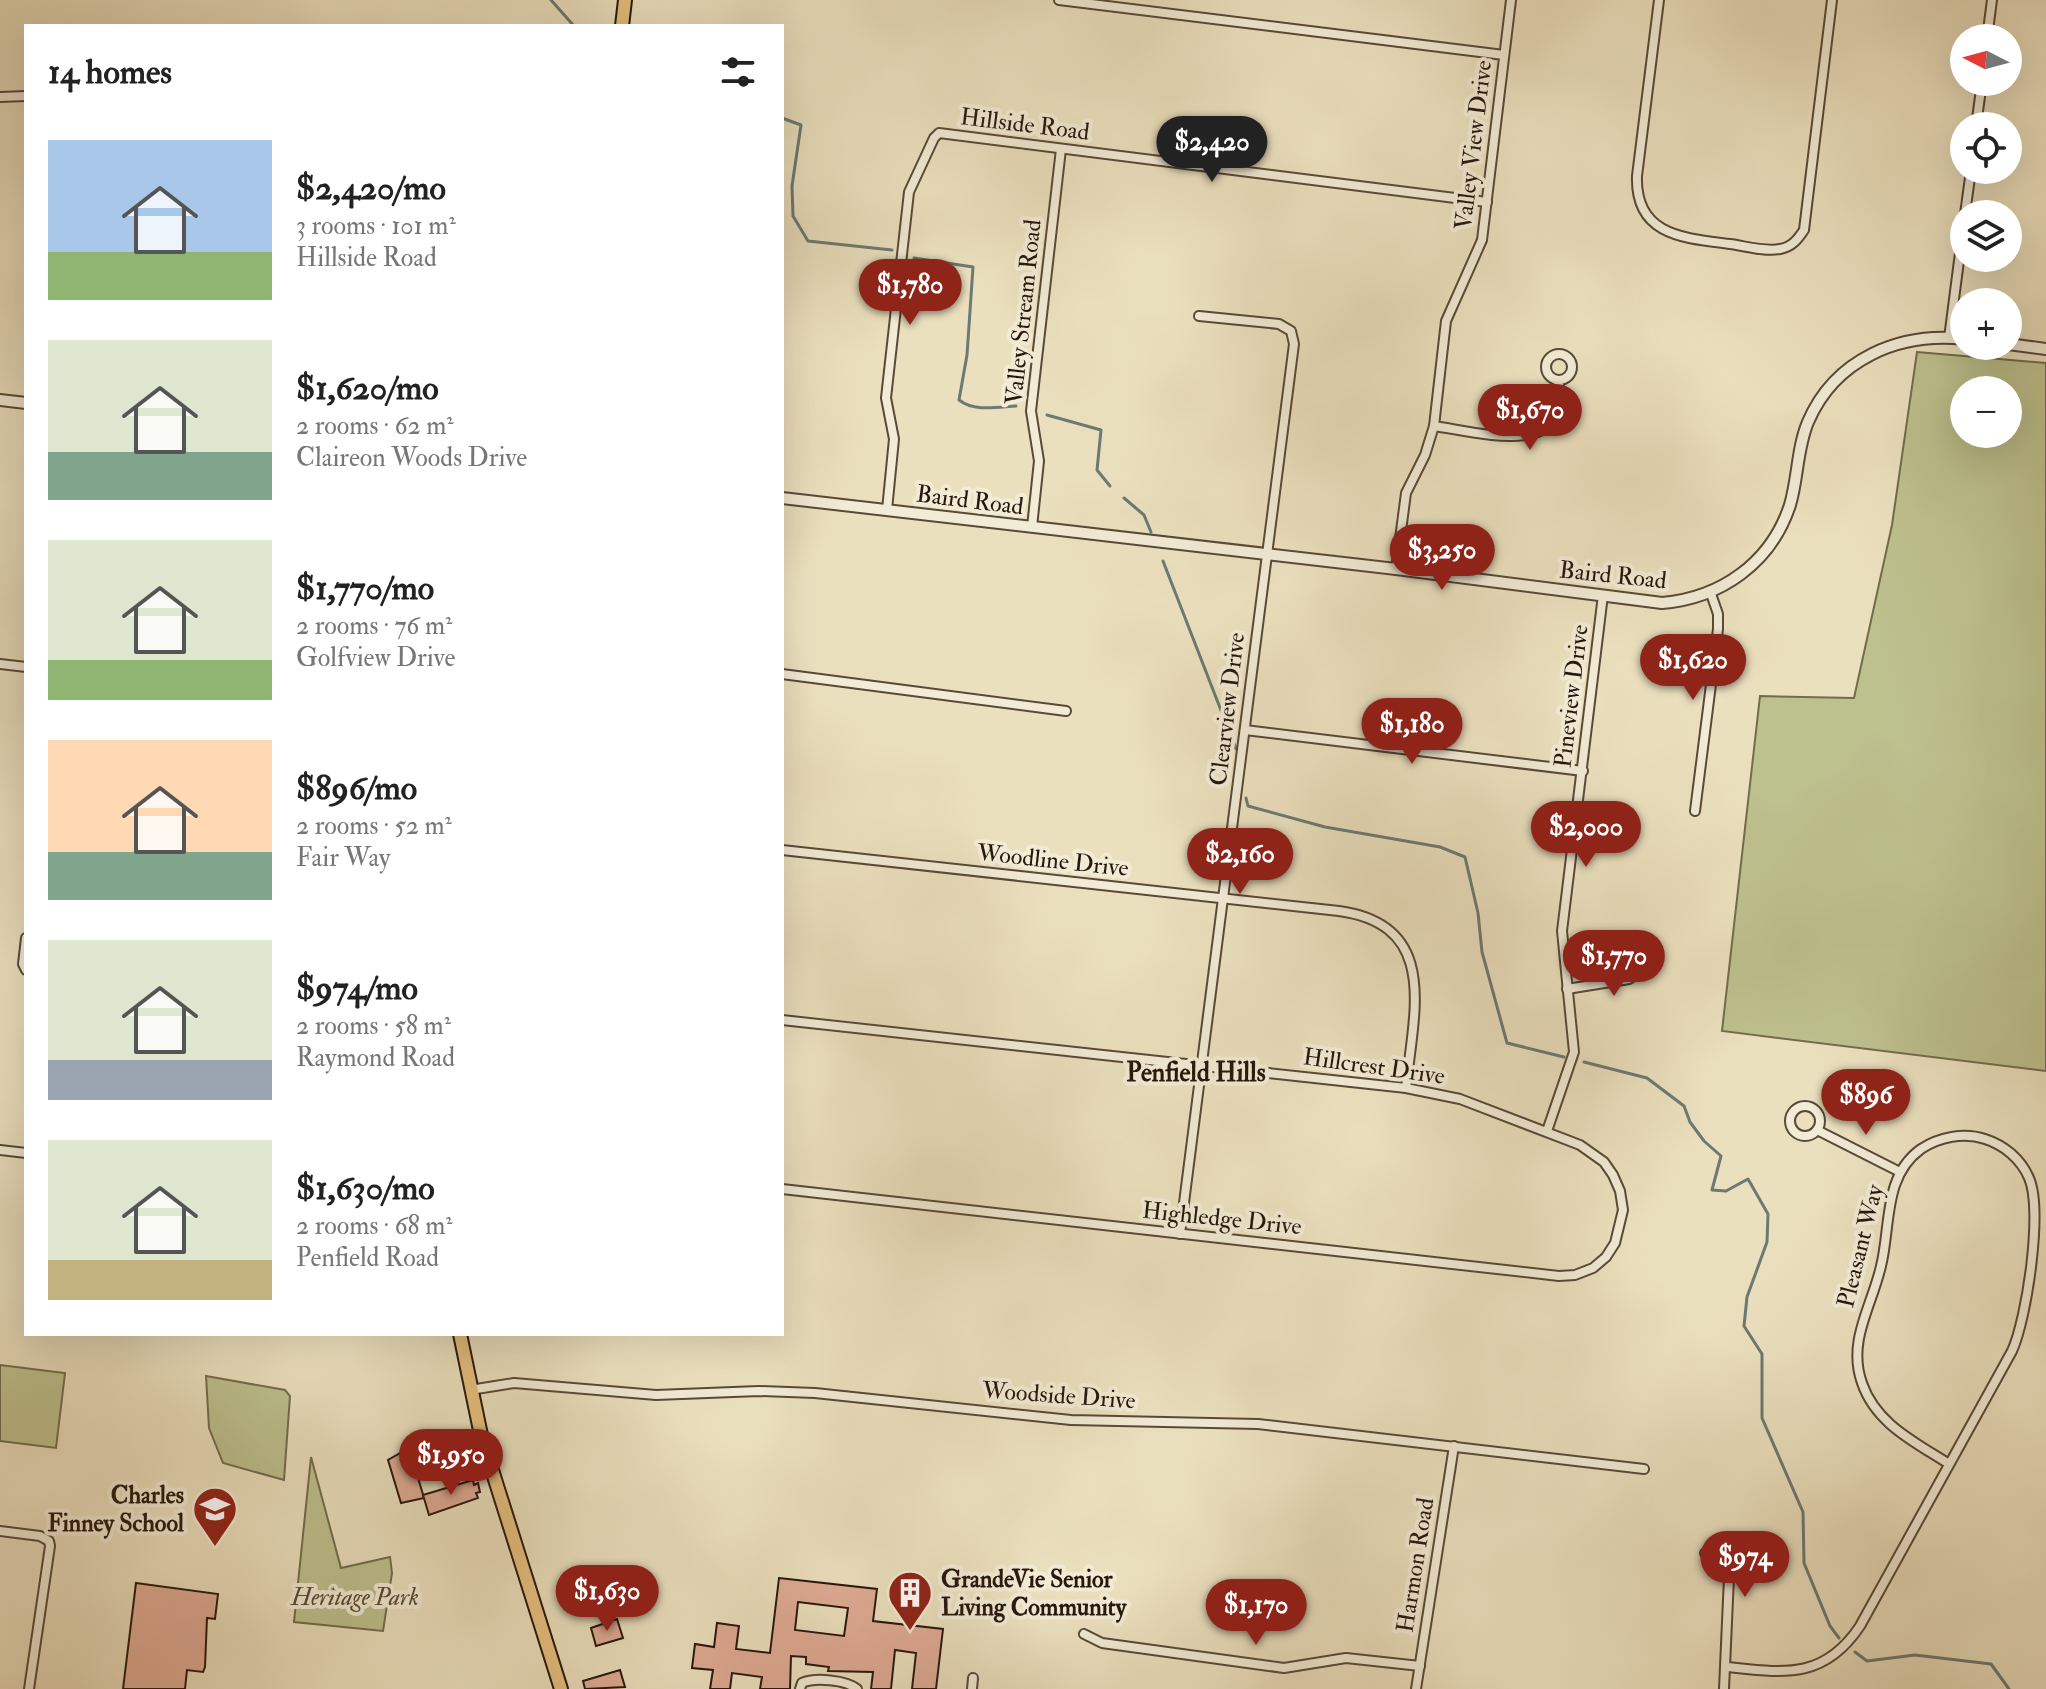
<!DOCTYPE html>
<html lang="en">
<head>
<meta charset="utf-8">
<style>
	:root { --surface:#fff; --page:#f6f6f6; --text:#222; --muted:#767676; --accent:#8f2418 }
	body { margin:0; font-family:"IM FELL Double Pica",serif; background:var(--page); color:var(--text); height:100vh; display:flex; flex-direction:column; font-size:30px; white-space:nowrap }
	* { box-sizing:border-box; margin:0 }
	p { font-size:26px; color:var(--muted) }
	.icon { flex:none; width:44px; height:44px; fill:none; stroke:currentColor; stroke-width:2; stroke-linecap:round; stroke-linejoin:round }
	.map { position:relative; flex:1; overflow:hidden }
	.drawer { position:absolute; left:24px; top:24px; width:760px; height:1312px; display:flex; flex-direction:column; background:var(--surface); border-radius:0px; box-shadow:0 8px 32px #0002 }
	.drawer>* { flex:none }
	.needle { width:52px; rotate:276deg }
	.tools { position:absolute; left:1950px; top:24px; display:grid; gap:16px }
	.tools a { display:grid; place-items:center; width:72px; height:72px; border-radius:50%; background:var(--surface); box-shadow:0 8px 32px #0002; font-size:40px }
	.price { position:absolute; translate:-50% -68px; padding:0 18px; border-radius:28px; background:var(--accent); color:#fff; font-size:26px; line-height:52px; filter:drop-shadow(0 2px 4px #0008) }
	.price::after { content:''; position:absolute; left:50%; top:48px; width:24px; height:18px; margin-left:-12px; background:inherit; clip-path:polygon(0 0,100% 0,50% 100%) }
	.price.current { background:#222; color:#fff }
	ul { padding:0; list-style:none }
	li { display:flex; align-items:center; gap:24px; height:200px; padding:0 24px }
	li span { display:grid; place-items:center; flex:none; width:224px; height:160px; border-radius:0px; color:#555 }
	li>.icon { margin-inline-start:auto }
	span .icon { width:96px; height:96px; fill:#fffc; stroke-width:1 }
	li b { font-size:34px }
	h2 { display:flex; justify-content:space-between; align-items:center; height:96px; padding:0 24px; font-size:34px }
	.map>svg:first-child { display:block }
	.green { fill:#bdc18e; stroke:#726c4d; stroke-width:2; fill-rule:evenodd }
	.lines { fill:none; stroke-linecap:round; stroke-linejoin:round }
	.stream { stroke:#6c7974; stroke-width:3 }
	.building { fill:#dfab95; stroke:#27170c; stroke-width:2; fill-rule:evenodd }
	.minor-casing { stroke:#584938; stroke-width:12 }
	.tertiary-casing { stroke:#584938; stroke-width:14 }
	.primary-casing { stroke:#27170c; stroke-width:16 }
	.minor { stroke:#f2ebd5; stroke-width:8 }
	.tertiary { stroke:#f2ebd5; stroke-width:10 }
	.primary { stroke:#e6c07f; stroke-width:12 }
	.labels { text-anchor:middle; stroke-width:8; stroke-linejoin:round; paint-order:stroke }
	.street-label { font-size:24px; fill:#27170c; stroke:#f2ebd5 }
	.poi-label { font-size:24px; font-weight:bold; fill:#27170c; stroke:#f2ebd5; text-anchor:end }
	.park-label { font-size:24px; font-style:italic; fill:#544a33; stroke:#f2ebd5 }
	.neighbourhood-label { font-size:26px; font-weight:bold; fill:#27170c; stroke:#f2ebd5 }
</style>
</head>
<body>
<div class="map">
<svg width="2046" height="1689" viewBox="0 0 2046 1689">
	<rect width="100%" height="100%" fill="#ebe0be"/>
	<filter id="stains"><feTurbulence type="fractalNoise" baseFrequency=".0025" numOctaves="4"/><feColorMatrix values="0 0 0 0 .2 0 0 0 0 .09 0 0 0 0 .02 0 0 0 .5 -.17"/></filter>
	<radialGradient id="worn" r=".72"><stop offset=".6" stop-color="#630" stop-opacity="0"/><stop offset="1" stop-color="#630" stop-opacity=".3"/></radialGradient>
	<g class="green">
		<path d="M1917 352 2046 363V1071L1722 1031 1760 696 1854 698 1892 525ZM1964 390H2008V434H1964Z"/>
		<path d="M0 1365 65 1373 56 1448 0 1441Z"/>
		<path d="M206 1376 285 1390 290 1396 284 1480 223 1463 209 1428Z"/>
		<path d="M311 1457 341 1568 390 1557 392 1573 383 1631 294 1622Z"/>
	</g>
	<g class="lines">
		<g class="stream">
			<path d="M551 0 574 26"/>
			<path d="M782 118 801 125 792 186 793 216 808 241 892 250"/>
			<path d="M914 258 973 267 967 355 959 400C974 412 998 407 1016 406"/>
			<path d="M1047 415 1101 430 1097 470 1110 486"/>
			<path d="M1124 498 1144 515 1151 532"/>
			<path d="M1163 561 1236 749"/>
			<path d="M1246 798 1248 806 1325 827 1440 847 1465 857 1478 913 1482 952 1507 1043 1564 1057"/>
			<path d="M1584 1062 1647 1078 1684 1106 1690 1122 1704 1141 1721 1156 1712 1190 1726 1191 1748 1179 1768 1214 1767 1242 1747 1297 1744 1326 1762 1354V1418L1803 1512 1804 1563 1830 1626 1839 1638"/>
			<path d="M1855 1652 1867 1661 1915 1655 1991 1664 2009 1689"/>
		</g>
	</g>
	<g class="building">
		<path d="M402 1452 403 1456 411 1454 424 1498 401 1503 388 1460Z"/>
		<path d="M473 1480 474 1485 478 1483 480 1492 476 1493 478 1498 429 1515 423 1495Z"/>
		<path d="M779 1578 877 1589 873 1621 943 1629 936 1689H912L916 1653 895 1650 891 1689H871L873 1672 828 1671 829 1667 806 1664V1657L791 1656 790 1689H760L762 1677 732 1673 730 1689H710L713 1670 692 1668 695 1644 714 1647 717 1623 739 1626 736 1649 770 1653ZM798 1602 848 1608 844 1636 795 1630Z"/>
		<path d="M136 1583 218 1594 215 1619 207 1618 205 1667 203 1672 187 1670 185 1689H123Z"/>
		<path d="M617 1619 623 1638 596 1646 591 1628Z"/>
		<path d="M620 1670 625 1687 585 1689 583 1681Z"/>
	</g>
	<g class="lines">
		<g class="minor-casing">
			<g id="minor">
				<path d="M1059 0 1504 55"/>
				<path d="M1659 0 1637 176C1635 236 1684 238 1730 244 1745 246 1765 252 1780 249 1792 247 1798 239 1804 230L1832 0"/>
				<path d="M1987 38 1992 0"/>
				<path d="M0 97 26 96"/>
				<path d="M1976 126 1982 82"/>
				<path d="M1965 214 1971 170"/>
				<path d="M1949 338 1964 222"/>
				<circle cx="1559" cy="367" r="13"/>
				<path d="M1434 426C1477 432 1576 461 1558 381"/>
				<path d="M887 510 894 439 886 398 909 192 934 138 939 133 1487 202"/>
				<path d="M1032 527 1039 461 1031 411 1061 149"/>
				<path d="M1396 569 1406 493 1425 455 1434 426 1446 321 1482 240 1511 0"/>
				<path d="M0 664 26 667"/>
				<path d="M782 674 1066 711"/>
				<path d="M1245 730 1583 771"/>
				<path d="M1695 811 1718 629V614L1710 591"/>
				<path d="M782 850 1339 911C1441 925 1413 1014 1406 1088"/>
				<path d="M26 938 23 964 26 970"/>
				<path d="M1567 989 1629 979 1645 968"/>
				<path d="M782 1020 1406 1088 1460 1099 1580 1145 1604 1162 1613 1175 1620 1191 1623 1210 1615 1243 1606 1257 1593 1268 1575 1275 1559 1276 782 1189"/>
				<circle cx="1805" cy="1121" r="15"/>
				<path d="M1817 1130 1900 1172"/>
				<path d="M1547 1131 1574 1052 1562 931 1603 595"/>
				<path d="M0 1150 26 1153"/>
				<path d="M1180 1234 1294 344 1291 331 1279 324 1199 316"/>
				<path d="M470 1390 514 1383 656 1395 759 1391 815 1393 1071 1420 1258 1424 1644 1469"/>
				<path d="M0 1531 40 1536 49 1541 50 1546 29 1689"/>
				<path d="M1705 1553 1730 1555 1724 1689"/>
				<path d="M1084 1634 1102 1643 1284 1668 1346 1658 1420 1666"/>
				<path d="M1727 1667C1784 1673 1824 1680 1860 1626L2012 1351C2027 1318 2043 1210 2029 1178 2021 1159 2004 1145 1985 1139 1964 1132 1939 1137 1921 1149 1883 1176 1891 1226 1881 1266 1872 1306 1847 1341 1862 1383 1876 1424 1915 1442 1949 1464"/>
				<path d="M800 1689 802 1683C815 1677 846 1680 857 1689"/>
				<path d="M972 1689 973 1678"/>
				<path d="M1416 1689 1454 1446"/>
			</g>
		</g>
		<g class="tertiary-casing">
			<g id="tertiary">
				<path d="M2008 344 2046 349"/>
				<path d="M0 400 26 403"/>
				<path d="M782 498 1396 569 1662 603C1721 598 1771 563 1790 505 1798 478 1797 448 1808 422 1835 359 1899 332 1964 339"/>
			</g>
		</g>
		<g class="primary-casing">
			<g id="primary">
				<path d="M622 26 625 0"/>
				<path d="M460 1334 481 1435 561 1689"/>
			</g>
		</g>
		<use href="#minor" class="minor"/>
		<use href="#tertiary" class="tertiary"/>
		<use href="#primary" class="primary"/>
	</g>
	<defs>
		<g id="school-pin" transform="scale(2.3)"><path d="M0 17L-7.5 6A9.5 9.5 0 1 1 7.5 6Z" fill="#8f2418" stroke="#f2ebd5"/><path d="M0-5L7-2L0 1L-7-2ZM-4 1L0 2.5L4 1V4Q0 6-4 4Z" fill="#fff"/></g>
		<g id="building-pin" transform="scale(2.3)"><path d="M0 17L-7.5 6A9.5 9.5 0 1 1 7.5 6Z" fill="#8f2418" stroke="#f2ebd5"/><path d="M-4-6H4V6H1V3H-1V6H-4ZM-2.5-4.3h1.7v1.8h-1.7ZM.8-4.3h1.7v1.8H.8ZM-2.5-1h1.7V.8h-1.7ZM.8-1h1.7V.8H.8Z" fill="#fff"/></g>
	</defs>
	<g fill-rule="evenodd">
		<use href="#school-pin" x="215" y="1509"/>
		<use href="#building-pin" x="910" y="1593"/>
	</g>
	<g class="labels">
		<g class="street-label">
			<text transform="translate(1025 124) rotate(7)" y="8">Hillside Road</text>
			<text transform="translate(1473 145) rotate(-83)" y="8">Valley View Drive</text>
			<text transform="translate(1023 312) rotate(-84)" y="8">Valley Stream Road</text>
			<text transform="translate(970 500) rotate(7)" y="8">Baird Road</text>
			<text transform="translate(1613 575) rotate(6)" y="8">Baird Road</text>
			<text transform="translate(1571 696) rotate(-83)" y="8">Pineview Drive</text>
			<text transform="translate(1227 709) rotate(-83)" y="8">Clearview Drive</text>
			<text transform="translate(1053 860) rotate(6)" y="8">Woodline Drive</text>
			<text transform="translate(1374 1066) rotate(8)" y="8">Hillcrest Drive</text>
			<text transform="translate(1222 1218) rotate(6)" y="8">Highledge Drive</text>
			<text transform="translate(1860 1246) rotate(-76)" y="8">Pleasant Way</text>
			<text transform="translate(1059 1395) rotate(4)" y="8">Woodside Drive</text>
			<text transform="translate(1415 1565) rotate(-81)" y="8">Harmon Road</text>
		</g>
		<g class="poi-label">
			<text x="184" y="1503">Charles<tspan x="184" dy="28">Finney School</tspan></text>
			<text x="941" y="1587" text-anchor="start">GrandeVie Senior<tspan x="941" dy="28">Living Community</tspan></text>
		</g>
		<g class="park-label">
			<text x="355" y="1605">Heritage Park</text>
		</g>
		<g class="neighbourhood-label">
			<text x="1196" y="1081">Penfield Hills</text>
		</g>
	</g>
	<rect width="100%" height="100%" filter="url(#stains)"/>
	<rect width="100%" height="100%" fill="url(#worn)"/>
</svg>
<div class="tools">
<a><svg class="needle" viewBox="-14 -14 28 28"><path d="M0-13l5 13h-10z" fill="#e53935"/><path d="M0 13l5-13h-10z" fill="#767676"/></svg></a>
<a><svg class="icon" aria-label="locate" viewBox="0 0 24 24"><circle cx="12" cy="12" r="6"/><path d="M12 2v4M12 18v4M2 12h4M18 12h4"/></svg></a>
<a><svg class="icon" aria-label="layers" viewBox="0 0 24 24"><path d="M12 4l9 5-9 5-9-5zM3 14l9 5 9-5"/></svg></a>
<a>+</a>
<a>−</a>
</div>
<b class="price current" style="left:1212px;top:184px">$2,420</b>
<b class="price" style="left:910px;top:327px">$1,780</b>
<b class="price" style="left:1530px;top:452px">$1,670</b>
<b class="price" style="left:1442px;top:592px">$3,250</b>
<b class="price" style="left:1693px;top:702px">$1,620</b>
<b class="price" style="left:1412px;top:766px">$1,180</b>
<b class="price" style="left:1586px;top:869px">$2,000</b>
<b class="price" style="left:1240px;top:896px">$2,160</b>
<b class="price" style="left:1614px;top:998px">$1,770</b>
<b class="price" style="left:1866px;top:1137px">$896</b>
<b class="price" style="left:451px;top:1497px">$1,950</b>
<b class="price" style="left:1745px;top:1599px">$974</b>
<b class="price" style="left:607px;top:1633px">$1,630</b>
<b class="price" style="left:1256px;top:1647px">$1,170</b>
<section class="drawer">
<h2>14 homes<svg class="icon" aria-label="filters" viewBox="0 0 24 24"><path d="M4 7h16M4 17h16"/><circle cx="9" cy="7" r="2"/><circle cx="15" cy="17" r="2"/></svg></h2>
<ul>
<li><span style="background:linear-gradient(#a9c7e8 70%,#8fb573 0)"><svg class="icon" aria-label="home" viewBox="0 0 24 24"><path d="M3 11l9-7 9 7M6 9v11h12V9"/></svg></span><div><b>$2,420/mo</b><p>3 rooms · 101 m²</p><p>Hillside Road</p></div></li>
<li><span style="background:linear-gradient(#dfe7d0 70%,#7fa58c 0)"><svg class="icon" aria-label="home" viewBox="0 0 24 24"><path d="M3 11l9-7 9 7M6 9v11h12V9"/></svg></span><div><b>$1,620/mo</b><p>2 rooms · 62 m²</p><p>Claireon Woods Drive</p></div></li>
<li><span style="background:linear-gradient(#dfe7d0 75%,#8fb573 0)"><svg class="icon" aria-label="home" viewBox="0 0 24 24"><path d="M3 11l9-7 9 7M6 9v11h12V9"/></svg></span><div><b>$1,770/mo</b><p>2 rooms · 76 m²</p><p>Golfview Drive</p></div></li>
<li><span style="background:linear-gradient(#ffd9b3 70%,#7fa58c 0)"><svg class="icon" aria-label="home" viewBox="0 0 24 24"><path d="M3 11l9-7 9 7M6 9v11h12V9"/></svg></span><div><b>$896/mo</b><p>2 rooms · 52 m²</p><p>Fair Way</p></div></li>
<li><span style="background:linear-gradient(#dfe7d0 75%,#9aa5b1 0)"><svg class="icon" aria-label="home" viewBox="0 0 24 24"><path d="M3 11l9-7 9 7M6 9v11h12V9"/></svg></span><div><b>$974/mo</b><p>2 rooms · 58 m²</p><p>Raymond Road</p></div></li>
<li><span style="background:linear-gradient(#dfe7d0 75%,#c2b280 0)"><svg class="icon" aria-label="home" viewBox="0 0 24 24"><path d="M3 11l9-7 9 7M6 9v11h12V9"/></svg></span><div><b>$1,630/mo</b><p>2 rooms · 68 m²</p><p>Penfield Road</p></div></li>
</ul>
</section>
</div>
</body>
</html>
